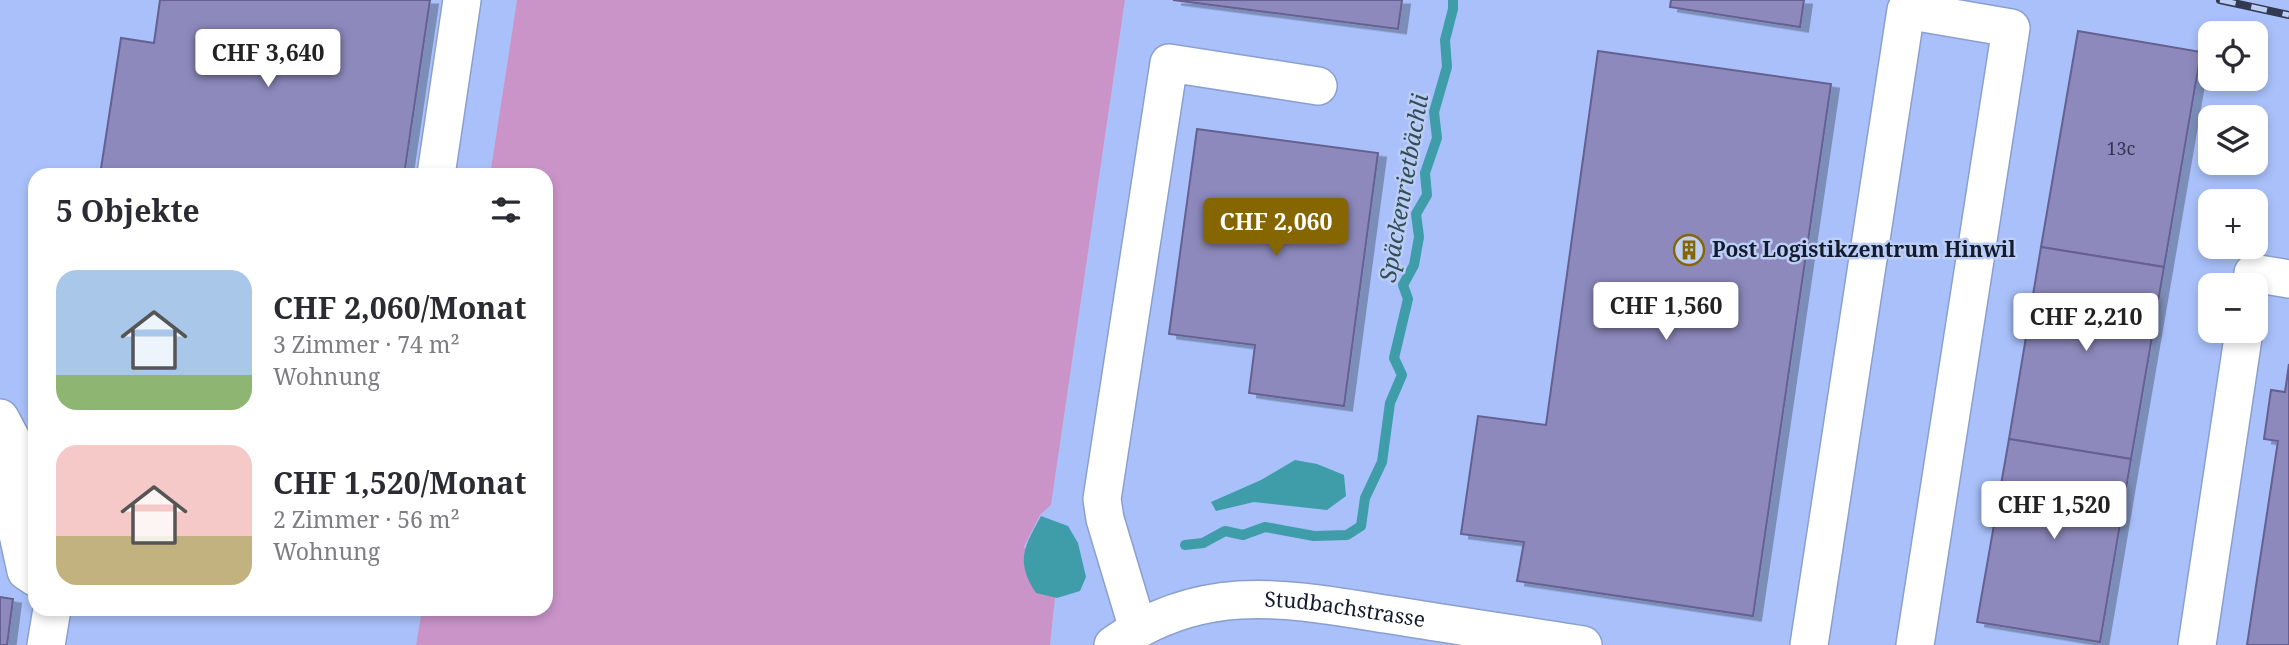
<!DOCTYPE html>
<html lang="de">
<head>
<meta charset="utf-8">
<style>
	:root { --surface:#fff; --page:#f2f2f3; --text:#2b2b33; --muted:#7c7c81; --accent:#856600 }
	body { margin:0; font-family:"Noto Serif",serif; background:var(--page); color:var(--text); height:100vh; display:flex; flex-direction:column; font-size:26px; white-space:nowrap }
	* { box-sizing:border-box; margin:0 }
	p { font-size:23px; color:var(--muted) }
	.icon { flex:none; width:38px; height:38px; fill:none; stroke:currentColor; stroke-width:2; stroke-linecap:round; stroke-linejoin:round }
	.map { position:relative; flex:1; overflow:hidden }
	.drawer { position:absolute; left:28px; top:168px; width:525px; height:448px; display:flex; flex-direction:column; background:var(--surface); border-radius:21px; box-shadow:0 4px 10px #0003 }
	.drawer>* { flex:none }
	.controls { position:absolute; left:2198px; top:21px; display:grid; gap:14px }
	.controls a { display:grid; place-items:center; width:70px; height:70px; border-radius:14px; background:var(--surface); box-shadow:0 4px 10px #0003; font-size:35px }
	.price { position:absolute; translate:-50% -60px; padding:0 16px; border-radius:7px; background:#fff; color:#222; font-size:23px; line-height:46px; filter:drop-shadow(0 2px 4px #0008) }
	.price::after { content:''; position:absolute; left:50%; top:42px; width:21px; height:16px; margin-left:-10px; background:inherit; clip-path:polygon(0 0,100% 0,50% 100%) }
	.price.current { background:var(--accent); color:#fff }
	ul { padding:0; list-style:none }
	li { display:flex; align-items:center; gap:21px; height:175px; padding:0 28px }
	li span { display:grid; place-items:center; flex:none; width:196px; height:140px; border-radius:21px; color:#555 }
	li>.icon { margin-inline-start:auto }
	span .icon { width:84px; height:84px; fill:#fffc; stroke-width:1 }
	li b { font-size:30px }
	h2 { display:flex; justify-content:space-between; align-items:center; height:84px; padding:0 28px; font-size:30px }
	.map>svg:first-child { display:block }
	.built { fill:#a9c0fa; fill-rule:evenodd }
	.green { fill:#ca94c9 }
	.water { fill:#3e9da9 }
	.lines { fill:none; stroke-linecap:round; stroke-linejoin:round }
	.stream { stroke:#3e9da9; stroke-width:10 }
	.building { fill:#8d89bc; stroke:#656191; stroke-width:2; filter:url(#shadow) }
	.minor-casing { stroke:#8b9fcf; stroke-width:40 }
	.minor { stroke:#fff; stroke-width:37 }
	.rail-casing { stroke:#313a50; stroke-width:8 }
	.rail { stroke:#bccdf6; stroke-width:5; stroke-dasharray:16; stroke-linecap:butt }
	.labels { text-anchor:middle; stroke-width:5; stroke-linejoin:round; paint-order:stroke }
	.number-label { font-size:18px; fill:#323651 }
	.poi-label { font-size:21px; font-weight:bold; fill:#131b2d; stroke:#bccdf6; text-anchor:start }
	.street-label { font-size:21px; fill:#131b2d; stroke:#bccdf6 }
	.water-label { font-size:23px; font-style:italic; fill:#314f53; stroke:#bccdf6 }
</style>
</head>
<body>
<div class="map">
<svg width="2289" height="645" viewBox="0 0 2289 645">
	<defs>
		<filter id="shadow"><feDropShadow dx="8" dy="4.5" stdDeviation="0" flood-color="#0004"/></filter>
	</defs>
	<rect width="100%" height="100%" fill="#bccdf6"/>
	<g class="built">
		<path d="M0 0H517L490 175H35V609H422L416 645H0Z"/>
		<path d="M1125 0H2289V645H1050L1055 598 1024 547 1040 515 1051 505ZM2210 33H2256V79H2210ZM2210 117H2256V163H2210ZM2210 201H2256V247H2210ZM2210 285H2256V331H2210Z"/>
	</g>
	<path class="green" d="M517 0H1125L1051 505 1040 515 1024 547 1055 598 1050 645H416L422 609H546V175H490Z"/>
	<g class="water">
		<path d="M1295 460 1317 464 1344 475 1346 496 1327 510 1254 502 1216 511 1211 502 1261 480Z"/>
		<path d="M1041 516 1068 526 1078 543 1086 577 1080 591 1057 598 1036 593C1015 561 1024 547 1041 516Z"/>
	</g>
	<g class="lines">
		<path class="stream" d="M1185 545 1203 543 1225 531 1243 535 1265 527 1314 536 1347 535 1361 526 1365 498 1382 462 1390 403 1402 375 1394 358 1408 299 1403 285 1414 265 1419 237 1416 214 1427 195 1425 173 1437 138 1434 112 1447 67 1445 40 1453 9V0"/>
	</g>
	<g class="building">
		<path d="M160 0H430L404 175H100L121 38 154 43Z"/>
		<path d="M1173 0H1402L1398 29Z"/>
		<path d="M1671 0H1804L1800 27 1670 7Z"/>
		<path d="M2078 31 2201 52 2164 267 2041 247Z"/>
		<path d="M1598 51 1831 84 1753 616 1517 581 1524 542 1461 534 1478 416 1546 425Z"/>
		<path d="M1197 129 1378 153 1344 406 1249 393 1255 345 1169 334Z"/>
		<path d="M2041 247 2164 267 2131 459 2009 439Z"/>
		<path d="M2289 364V645H2247L2278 441 2264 439 2271 390 2285 392Z"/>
		<path d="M2009 439 2131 459 2100 642 1977 622Z"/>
		<path d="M0 597 13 599 7 645H0Z"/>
	</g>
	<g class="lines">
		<g class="minor-casing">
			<g id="minor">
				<path d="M436 175 462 0"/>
				<path d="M2251 285 2253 273 2289 279"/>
				<path d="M0 418 17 450V530L26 571 35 577"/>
				<path d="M1138 629 1105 519 1102 499 1169 63 1318 86"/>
				<path d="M46 645 52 609"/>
				<path id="s1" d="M1113 645C1209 577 1297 601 1404 617 1464 627 1523 635 1583 645"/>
				<path d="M1809 645 1906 10 2011 28 1915 645"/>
				<path d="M2197 645 2244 331"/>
			</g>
		</g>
		<use href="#minor" class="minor"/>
		<g class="rail-casing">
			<path id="rail" d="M2220 0 2289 15"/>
		</g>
		<use href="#rail" class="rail"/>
	</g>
	<defs>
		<g id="building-ring" transform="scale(1.575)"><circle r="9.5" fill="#bccdf6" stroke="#856600" stroke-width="1.5"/><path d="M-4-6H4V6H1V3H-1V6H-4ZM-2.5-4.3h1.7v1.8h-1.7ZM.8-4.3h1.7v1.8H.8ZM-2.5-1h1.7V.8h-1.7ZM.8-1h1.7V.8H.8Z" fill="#856600"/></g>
	</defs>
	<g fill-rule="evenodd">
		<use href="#building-ring" x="1689" y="250"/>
	</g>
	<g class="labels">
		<g class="number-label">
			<text x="2121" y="155">13c</text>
		</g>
		<g class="poi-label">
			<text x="1712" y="257">Post Logistikzentrum Hinwil</text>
		</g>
		<g class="street-label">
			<text dy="7" stroke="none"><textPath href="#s1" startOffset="242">Studbachstrasse</textPath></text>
		</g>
		<g class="water-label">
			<text transform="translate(1404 188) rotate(-80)" y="8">Späckenrietbächli</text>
		</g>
	</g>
</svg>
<div class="controls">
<a><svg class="icon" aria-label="locate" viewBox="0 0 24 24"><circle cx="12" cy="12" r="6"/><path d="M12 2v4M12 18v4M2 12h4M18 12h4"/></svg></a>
<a><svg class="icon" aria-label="layers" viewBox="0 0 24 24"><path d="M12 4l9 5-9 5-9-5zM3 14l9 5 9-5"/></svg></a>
<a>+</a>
<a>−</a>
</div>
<b class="price" style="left:268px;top:89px">CHF 3,640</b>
<b class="price current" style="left:1276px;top:258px">CHF 2,060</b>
<b class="price" style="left:1666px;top:342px">CHF 1,560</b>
<b class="price" style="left:2086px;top:353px">CHF 2,210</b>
<b class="price" style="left:2054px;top:541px">CHF 1,520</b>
<section class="drawer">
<h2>5 Objekte<svg class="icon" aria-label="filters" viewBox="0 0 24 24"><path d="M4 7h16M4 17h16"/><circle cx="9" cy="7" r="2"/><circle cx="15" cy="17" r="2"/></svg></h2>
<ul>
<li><span style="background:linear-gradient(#a9c7e8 75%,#8fb573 0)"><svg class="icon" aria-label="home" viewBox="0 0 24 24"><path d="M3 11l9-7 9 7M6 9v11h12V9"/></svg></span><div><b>CHF 2,060/Monat</b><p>3 Zimmer · 74 m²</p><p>Wohnung</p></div></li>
<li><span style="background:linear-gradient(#f6c9c9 65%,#c2b280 0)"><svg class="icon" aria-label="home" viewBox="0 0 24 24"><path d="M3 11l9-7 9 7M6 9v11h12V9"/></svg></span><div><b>CHF 1,520/Monat</b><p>2 Zimmer · 56 m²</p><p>Wohnung</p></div></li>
</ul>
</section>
</div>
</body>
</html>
